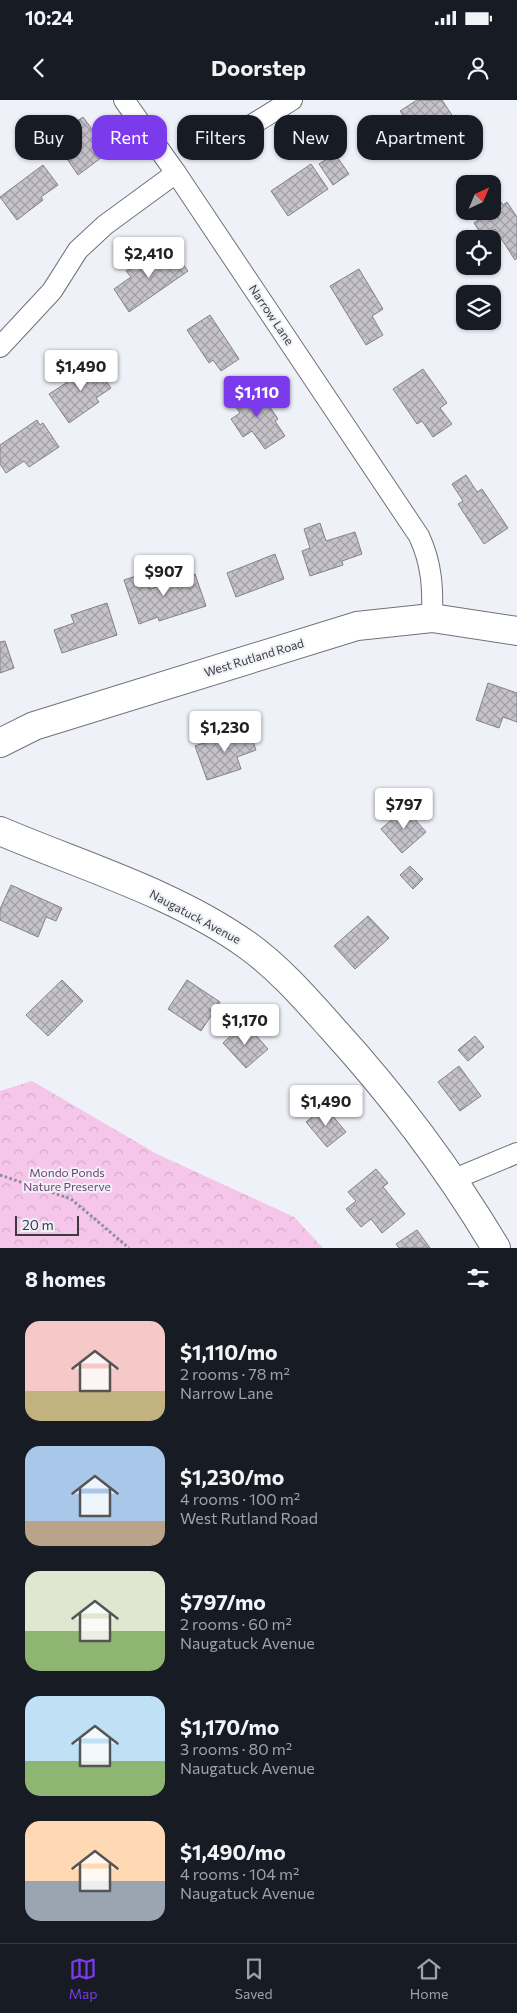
<!DOCTYPE html>
<html lang="en">
<head>
<meta charset="utf-8">
<style>
	:root { --surface:#171b24; --page:#242831; --text:#f1f3f6; --muted:#9ea1a6; --line:#363941; --accent:#7c3aed }
	body { margin:0; font-family:Commissioner,sans-serif; background:var(--page); color:var(--text); height:100vh; display:flex; flex-direction:column; font-size:19px; white-space:nowrap }
	* { box-sizing:border-box; margin:0 }
	p { font-size:16px; color:var(--muted) }
	.icon { flex:none; width:28px; height:28px; fill:none; stroke:currentColor; stroke-width:2; stroke-linecap:round; stroke-linejoin:round }
	.map { position:relative; height:1148px; overflow:hidden }
	.side { display:flex; flex-direction:column; background:var(--surface); flex:1 }
	.side>* { flex:none }
	.hud { position:absolute; left:15px; top:15px; width:488px; height:45px; display:flex; gap:10px }
	.needle { width:32px; rotate:44deg }
	.controls { position:absolute; left:456px; top:75px; display:grid; gap:10px }
	.controls a { display:grid; place-items:center; width:45px; height:45px; border-radius:10px; background:var(--surface); box-shadow:0 1px 4px #0004; font-size:25px }
	.scale { position:absolute; left:15px; bottom:12px; width:64px; box-sizing:border-box; padding-left:5px; border:2px solid #3a3b3e; border-top:0; font-size:14px; line-height:18px; white-space:nowrap; color:#3a3b3e; -webkit-text-stroke:4px #eff1f8; paint-order:stroke }
	.price { position:absolute; translate:-50% -42px; padding:0 11px; border-radius:5px; background:#fff; color:#222; font-size:16px; line-height:32px; filter:drop-shadow(0 1px 2px #0008) }
	.price::after { content:''; position:absolute; left:50%; top:30px; width:15px; height:11px; margin-left:-8px; background:inherit; clip-path:polygon(0 0,100% 0,50% 100%) }
	.price.selected { background:var(--accent); color:#fff }
	ul { padding:0; list-style:none }
	li { display:flex; align-items:center; gap:15px; height:125px; padding:0 25px }
	li span { display:grid; place-items:center; flex:none; width:140px; height:100px; border-radius:15px; color:#555 }
	li>.icon { margin-inline-start:auto }
	span .icon { width:60px; height:60px; fill:#fffc; stroke-width:1 }
	li b { font-size:21px }
	h2 { display:flex; justify-content:space-between; align-items:center; height:60px; padding:0 25px; font-size:21px }
	.tag { padding:0 18px; border-radius:15px; background:var(--surface); box-shadow:0 1px 4px #0004; font-size:18px; line-height:45px }
	.tag.selected { background:var(--accent); color:#fff }
	.status { display:flex; justify-content:space-between; align-items:center; height:35px; padding:0 25px; background:var(--surface); direction:ltr }
	.status svg { height:14px; fill:currentColor }
	header { display:flex; justify-content:space-between; align-items:center; height:65px; padding:0 25px; background:var(--surface); font-size:22px; font-weight:700 }
	.tab-bar { display:flex; justify-content:space-around; align-items:center; height:70px; border-top:1px solid var(--line); background:var(--surface); font-size:14px; color:var(--muted) }
	.tab-bar a { display:grid; justify-items:center; gap:2px }
	.tab-bar .selected { color:var(--accent) }
	.map>svg:first-child { display:block }
	.park { fill:url(#park-crowns) }
	.building { fill:url(#building-cross-hatch); stroke:#858289 }
	.lines { fill:none; stroke-linecap:round; stroke-linejoin:round }
	.street-casing { stroke:#717279; stroke-width:22 }
	.secondary-casing { stroke:#717279; stroke-width:30 }
	.path { stroke:#8c8e93; stroke-width:3; stroke-dasharray:2.5 2.5; stroke-linecap:butt }
	.street { stroke:#fff; stroke-width:20 }
	.secondary { stroke:#fff; stroke-width:28 }
	.labels { text-anchor:middle; stroke-width:4; stroke-linejoin:round; paint-order:stroke }
	.street-label { font-size:12px; fill:#3a3b3e; stroke:#eff1f8 }
	.park-label { font-size:12px; fill:#783e6e; stroke:#eff1f8 }
</style>
</head>
<body>
<div class="status"><b>10:24</b><svg viewBox="0 0 49 12"><path d="M0 12V9h3v3zM5 12V6h3v6zM10 12V3h3v9zM15 12V0h3v12zM26 1h20v11H26zM47 4h2v5h-2z"/></svg></div>
<header><svg class="icon" aria-label="back" viewBox="0 0 24 24"><path d="M15 5l-7 7 7 7"/></svg>Doorstep<svg class="icon" aria-label="person" viewBox="0 0 24 24"><circle cx="12" cy="8" r="4"/><path d="M4 21q1-7 8-7t8 7"/></svg></header>
<div class="map">
<svg width="517" height="1148" viewBox="0 0 517 1148">
	<defs>
		<pattern id="park-crowns" width="20" height="18" patternUnits="userSpaceOnUse" patternTransform="scale(1.25)"><rect width="20" height="18" fill="#f5c6ea"/><path d="M2 6a3 3 0 1 1 6 0M12 15a3 3 0 1 1 6 0" fill="none" stroke="#d3abca"/></pattern>
		<pattern id="building-cross-hatch" width="8" height="8" patternUnits="userSpaceOnUse" patternTransform="scale(1.25)"><rect width="8" height="8" fill="#c5c2c9"/><path d="M0 0l8 8M0 8l8-8" fill="none" stroke="#a19fa5"/></pattern>
	</defs>
	<rect width="100%" height="100%" fill="#eff1f8"/>
	<path class="park" d="M32 981 157 1054 294 1117 323 1148H0V991Z"/>
	<g class="building">
		<path d="M417 0H442L461 29 437 45 424 26 415 32 400 11Z"/>
		<path d="M83 17 109 52 78 75 61 50 71 43 63 31Z"/>
		<path d="M335 54 349 74 333 85 319 64Z"/>
		<path d="M311 64 328 89 288 116 271 91Z"/>
		<path d="M43 65 58 85 41 97 43 100 17 120 0 97Z"/>
		<path d="M492 89 503 105 507 102 517 117V158L515 160 495 129 483 137 474 123 483 117 480 111H492Z"/>
		<path d="M157 149 166 163 177 156 188 171 129 212 114 189 131 177 126 171Z"/>
		<path d="M359 169 383 209 372 216 383 235 366 245 330 186Z"/>
		<path d="M210 215 239 259 221 271 213 260 209 263 187 230Z"/>
		<path d="M91 259 111 288 96 298 99 302 69 323 49 294 77 276 73 271Z"/>
		<path d="M423 269 447 303 440 308 452 324 433 337 422 321 417 324 393 289Z"/>
		<path d="M255 285 278 319 275 321 285 336 265 349 252 331 243 337 231 319 240 313 231 301Z"/>
		<path d="M37 320 40 325 43 323 59 347 29 367 24 361 6 373 0 364V345Z"/>
		<path d="M466 375 477 392 482 389 508 428 484 444 458 404 463 401 452 384Z"/>
		<path d="M320 423 326 441 355 432 362 454 342 461 343 465 310 476 302 451 310 448 304 429Z"/>
		<path d="M275 454 284 479 236 497 227 473Z"/>
		<path d="M145 473 150 489 159 486 157 479 164 476 167 484 195 474 206 506 159 521 158 517 139 524 124 480Z"/>
		<path d="M107 503 117 535 62 553 54 530 74 523 71 515Z"/>
		<path d="M5 541 14 568 0 573V542Z"/>
		<path d="M488 583 517 593V622L503 617 499 628 476 620Z"/>
		<path d="M248 628 256 650 237 657 241 669 207 680 195 646Z"/>
		<path d="M405 708 426 732 402 753 381 729Z"/>
		<path d="M410 766 423 779 413 789 400 775Z"/>
		<path d="M11 785 62 808 56 821 46 817 38 837 0 820V809Z"/>
		<path d="M368 816 389 838 355 869 334 846Z"/>
		<path d="M62 880 83 901 48 936 26 915Z"/>
		<path d="M187 880 220 902 201 931 168 909Z"/>
		<path d="M241 926 249 934 252 931 268 949 246 968 223 943Z"/>
		<path d="M475 936 484 947 468 961 458 950Z"/>
		<path d="M459 966 481 996 460 1011 438 982Z"/>
		<path d="M325 1007 346 1032 327 1047 306 1022Z"/>
		<path d="M376 1069 388 1083 383 1087 405 1114 382 1133 371 1119 361 1127 346 1109 356 1101 348 1092Z"/>
		<path d="M417 1130 430 1148H399L396 1144Z"/>
	</g>
	<g class="lines">
		<g class="street-casing">
			<g id="street">
				<path d="M124 0 176 73 419 436C432 464 433 488 432 518"/>
				<path d="M227 40 292 0"/>
				<path d="M0 247 52 191 78 150 105 125 176 73"/>
				<path d="M452 1080 517 1053"/>
			</g>
		</g>
		<g class="secondary-casing">
			<g id="secondary">
				<path d="M0 643 34 626 357 526 432 518 517 531"/>
				<path d="M0 731C82 766 174 793 247 845 279 868 305 898 331 927 393 995 449 1069 496 1148"/>
			</g>
		</g>
		<path class="path" d="M0 1075 71 1099 129 1148"/>
		<use href="#street" class="street"/>
		<use href="#secondary" class="secondary"/>
	</g>
	<g class="labels">
		<g class="street-label">
			<text transform="translate(271 215) rotate(56)" y="4">Narrow Lane</text>
			<text transform="translate(254 558) rotate(-17)" y="4">West Rutland Road</text>
			<text transform="translate(195 817) rotate(28)" y="4">Naugatuck Avenue</text>
		</g>
		<g class="park-label">
			<text x="67" y="1077">Mondo Ponds<tspan x="67" dy="14">Nature Preserve</tspan></text>
		</g>
	</g>
</svg>
<div class="controls">
<a><svg class="needle" viewBox="-14 -14 28 28"><path d="M0-13l5 13h-10z" fill="#e53935"/><path d="M0 13l5-13h-10z" fill="#9ea1a6"/></svg></a>
<a><svg class="icon" aria-label="locate" viewBox="0 0 24 24"><circle cx="12" cy="12" r="6"/><path d="M12 2v4M12 18v4M2 12h4M18 12h4"/></svg></a>
<a><svg class="icon" aria-label="layers" viewBox="0 0 24 24"><path d="M12 4l9 5-9 5-9-5zM3 14l9 5 9-5"/></svg></a>
</div>
<div class="scale">20 m</div>
<b class="price" style="left:149px;top:179px">$2,410</b>
<b class="price" style="left:81px;top:292px">$1,490</b>
<b class="price selected" style="left:257px;top:318px">$1,110</b>
<b class="price" style="left:164px;top:497px">$907</b>
<b class="price" style="left:225px;top:653px">$1,230</b>
<b class="price" style="left:404px;top:730px">$797</b>
<b class="price" style="left:245px;top:946px">$1,170</b>
<b class="price" style="left:326px;top:1027px">$1,490</b>
<div class="hud">
<a class="tag">Buy</a>
<a class="tag selected">Rent</a>
<a class="tag">Filters</a>
<a class="tag">New</a>
<a class="tag">Apartment</a>
</div>
</div>
<section class="side">
<h2>8 homes<svg class="icon" aria-label="filters" viewBox="0 0 24 24"><path d="M4 7h16M4 17h16"/><circle cx="9" cy="7" r="2"/><circle cx="15" cy="17" r="2"/></svg></h2>
<ul>
<li><span style="background:linear-gradient(#f6c9c9 70%,#c2b280 0)"><svg class="icon" aria-label="home" viewBox="0 0 24 24"><path d="M3 11l9-7 9 7M6 9v11h12V9"/></svg></span><div><b>$1,110/mo</b><p>2 rooms · 78 m²</p><p>Narrow Lane</p></div></li>
<li><span style="background:linear-gradient(#a9c7e8 75%,#b9a48a 0)"><svg class="icon" aria-label="home" viewBox="0 0 24 24"><path d="M3 11l9-7 9 7M6 9v11h12V9"/></svg></span><div><b>$1,230/mo</b><p>4 rooms · 100 m²</p><p>West Rutland Road</p></div></li>
<li><span style="background:linear-gradient(#dfe7d0 60%,#8fb573 0)"><svg class="icon" aria-label="home" viewBox="0 0 24 24"><path d="M3 11l9-7 9 7M6 9v11h12V9"/></svg></span><div><b>$797/mo</b><p>2 rooms · 60 m²</p><p>Naugatuck Avenue</p></div></li>
<li><span style="background:linear-gradient(#bfe0f5 65%,#8fb573 0)"><svg class="icon" aria-label="home" viewBox="0 0 24 24"><path d="M3 11l9-7 9 7M6 9v11h12V9"/></svg></span><div><b>$1,170/mo</b><p>3 rooms · 80 m²</p><p>Naugatuck Avenue</p></div></li>
<li><span style="background:linear-gradient(#ffd9b3 60%,#9aa5b1 0)"><svg class="icon" aria-label="home" viewBox="0 0 24 24"><path d="M3 11l9-7 9 7M6 9v11h12V9"/></svg></span><div><b>$1,490/mo</b><p>4 rooms · 104 m²</p><p>Naugatuck Avenue</p></div></li>
</ul>
</section>
<nav class="tab-bar">
<a class="selected"><svg class="icon" aria-label="map" viewBox="0 0 24 24"><path d="M3 6l6-2 6 2 6-2v14l-6 2-6-2-6 2zM9 4v14M15 6v14"/></svg>Map</a>
<a><svg class="icon" aria-label="saved" viewBox="0 0 24 24"><path d="M7 4h10v16l-5-4-5 4z"/></svg>Saved</a>
<a><svg class="icon" aria-label="home" viewBox="0 0 24 24"><path d="M3 11l9-7 9 7M6 9v11h12V9"/></svg>Home</a>
</nav>
</body>
</html>
